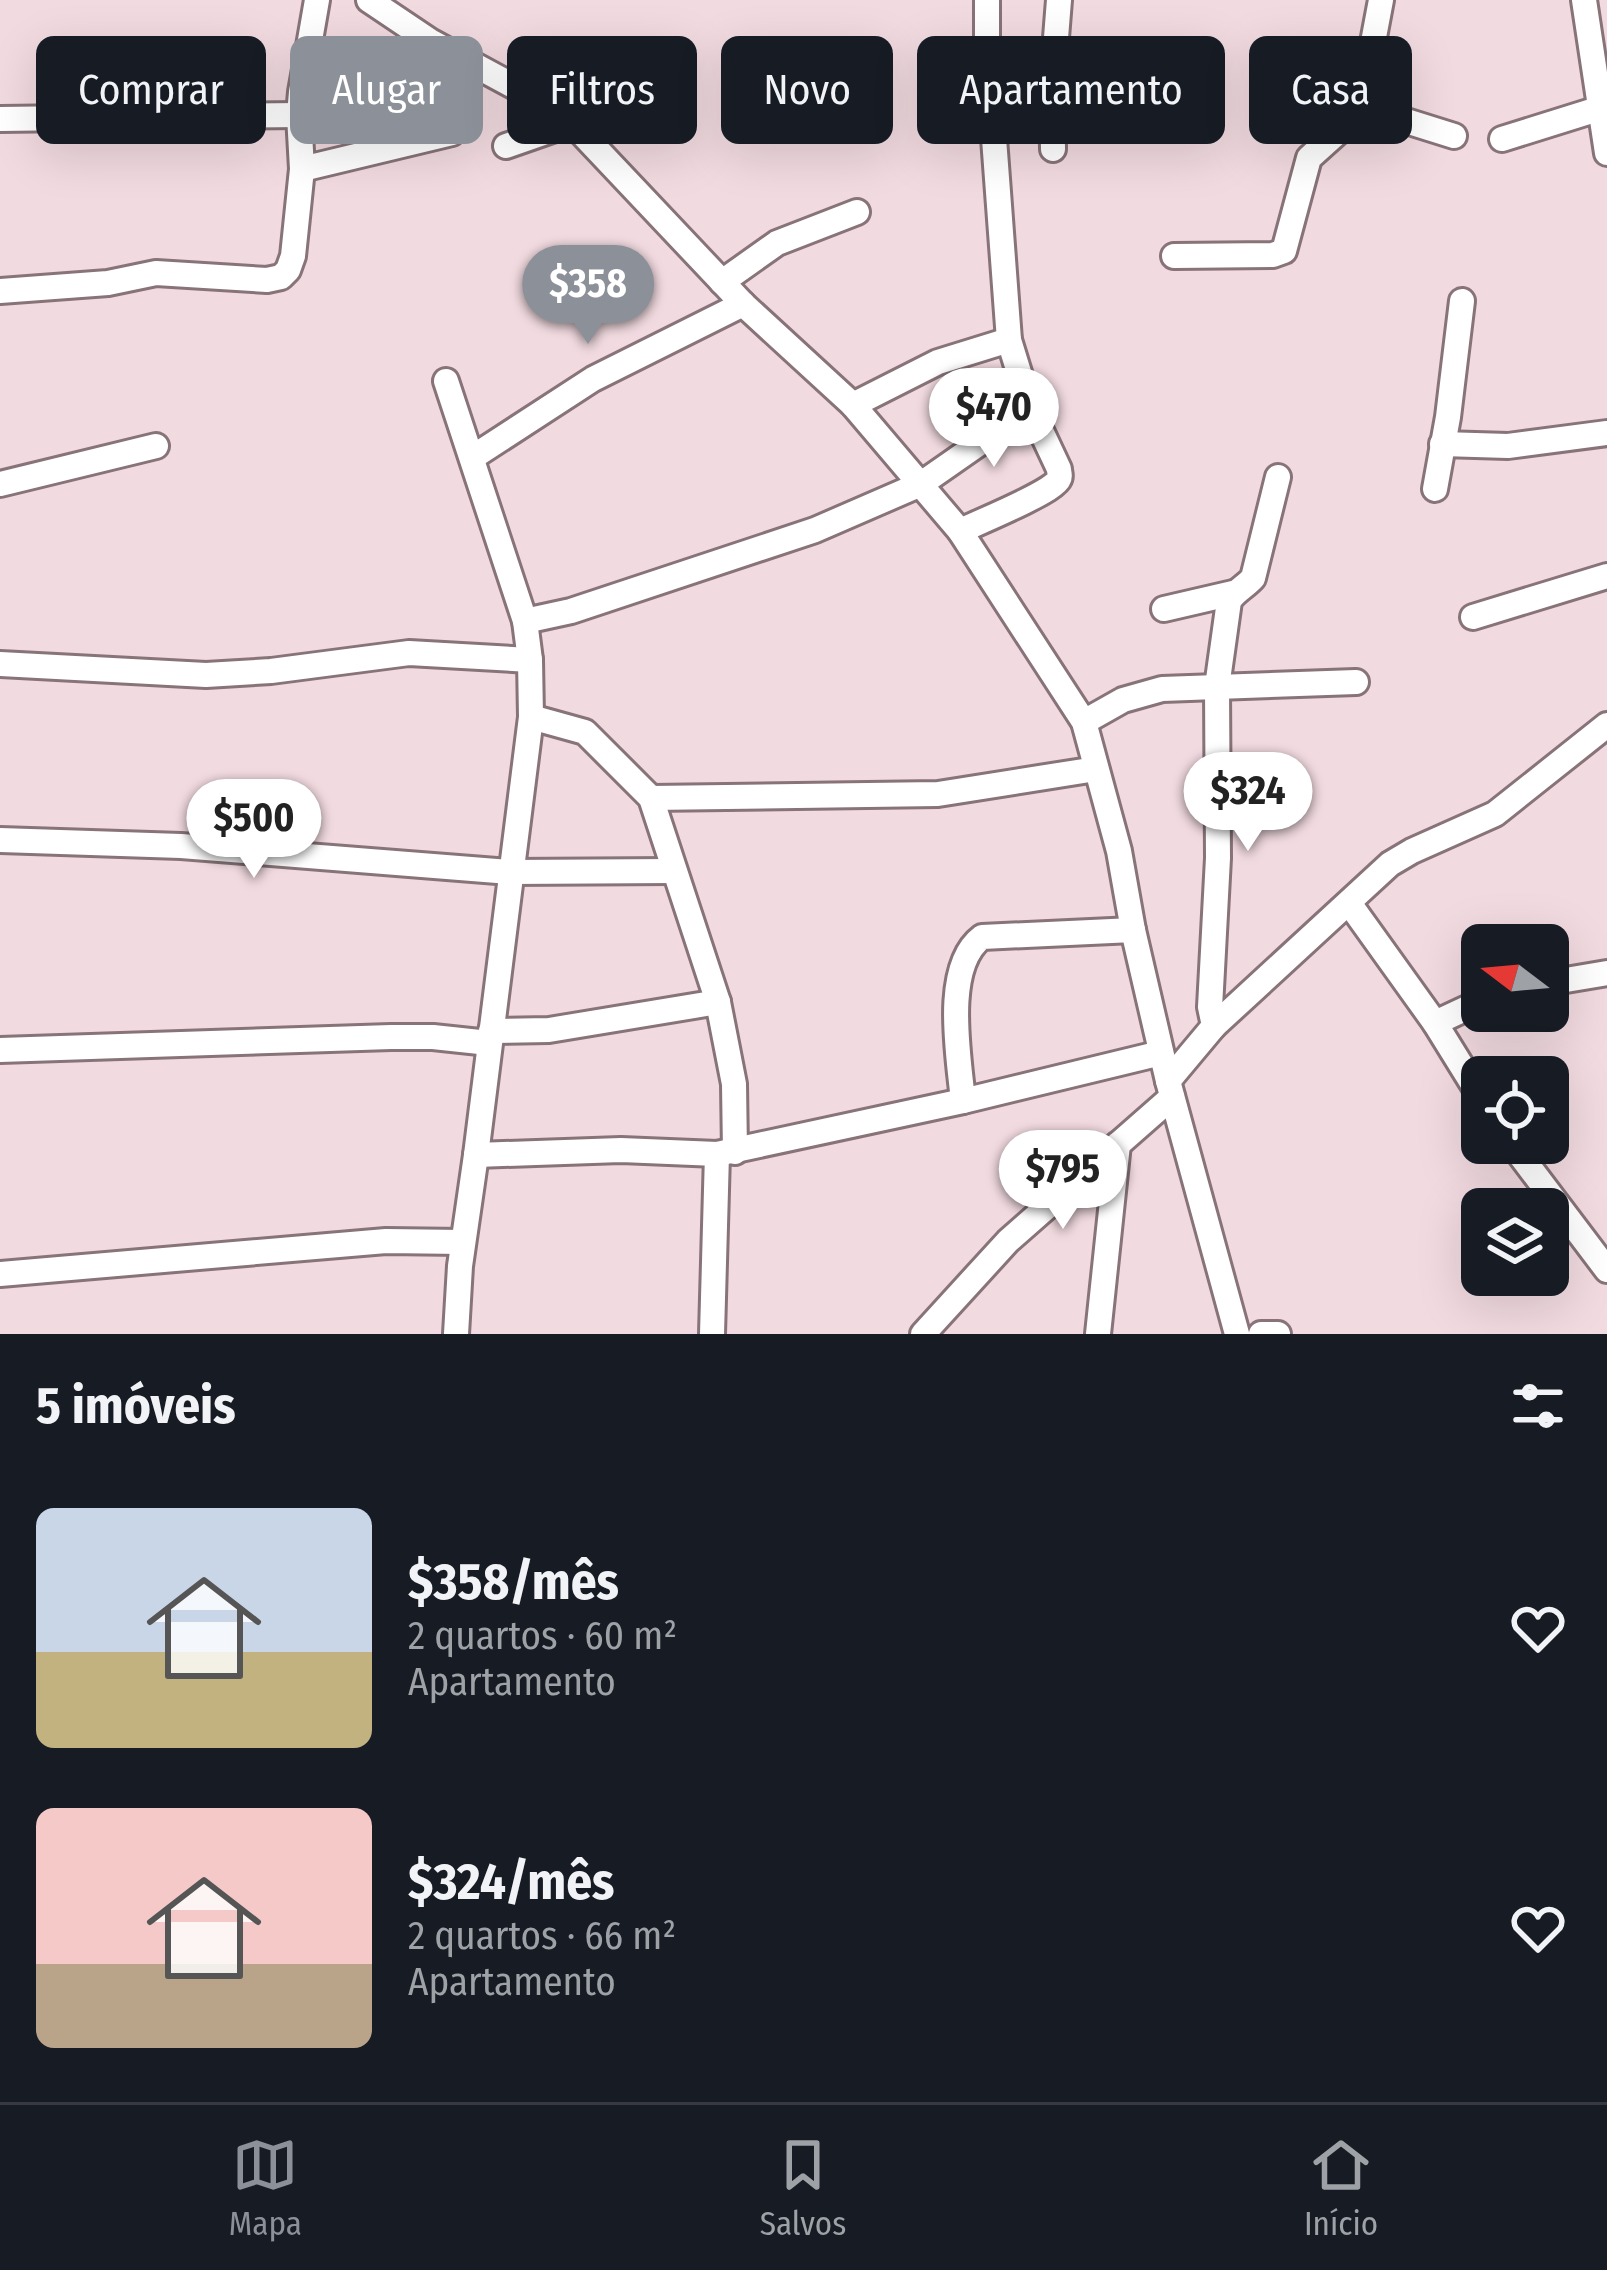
<!DOCTYPE html>
<html lang="pt">
<head>
<meta charset="utf-8">
<style>
	:root { --surface:#171b24; --page:#20242c; --text:#f1f3f6; --muted:#9ea1a6; --line:#363941; --accent:#8c9099 }
	body { margin:0; font-family:"Fira Sans Condensed",sans-serif; background:var(--page); color:var(--text); height:100vh; display:flex; flex-direction:column; font-size:45px; white-space:nowrap }
	* { box-sizing:border-box; margin:0 }
	p { font-size:39px; color:var(--muted) }
	.icon { flex:none; width:66px; height:66px; fill:none; stroke:currentColor; stroke-width:2; stroke-linecap:round; stroke-linejoin:round }
	.map { position:relative; height:1334px; overflow:hidden }
	.sheet { display:flex; flex-direction:column; background:var(--surface); flex:1 }
	.sheet>* { flex:none }
	.banner { position:absolute; left:36px; top:36px; width:1536px; height:108px; display:flex; gap:24px }
	.needle { width:78px; rotate:286deg }
	.buttons { position:absolute; left:1461px; top:924px; display:grid; gap:24px }
	.buttons a { display:grid; place-items:center; width:108px; height:108px; border-radius:18px; background:var(--surface); box-shadow:0 12px 48px #0002; font-size:60px }
	.price { position:absolute; translate:-50% -102px; padding:0 27px; border-radius:42px; background:#fff; color:#222; font-size:39px; line-height:78px; filter:drop-shadow(0 3px 6px #0008) }
	.price::after { content:''; position:absolute; left:50%; top:72px; width:36px; height:27px; margin-left:-18px; background:inherit; clip-path:polygon(0 0,100% 0,50% 100%) }
	.price.selected { background:var(--accent); color:#fff }
	ul { padding:0; list-style:none }
	li { display:flex; align-items:center; gap:36px; height:300px; padding:0 36px }
	li span { display:grid; place-items:center; flex:none; width:336px; height:240px; border-radius:18px; color:#555 }
	li>.icon { margin-inline-start:auto }
	span .icon { width:144px; height:144px; fill:#fffc; stroke-width:1 }
	li b { font-size:51px }
	h2 { display:flex; justify-content:space-between; align-items:center; height:144px; padding:0 36px; font-size:51px }
	.chip { padding:0 42px; border-radius:18px; background:var(--surface); box-shadow:0 12px 48px #0002; font-size:42px; line-height:108px }
	.chip.selected { background:var(--accent); color:#fff }
	.tab-bar { display:flex; justify-content:space-around; align-items:center; height:168px; border-top:3px solid var(--line); background:var(--surface); font-size:33px; color:var(--muted) }
	.tab-bar a { display:grid; justify-items:center; gap:6px }
	.tab-bar .selected { color:var(--accent) }
	.map>svg:first-child { display:block }
	.lines { fill:none; stroke-linecap:round; stroke-linejoin:round }
	.minor-casing { stroke:#877378; stroke-width:30 }
	.minor { stroke:#fff; stroke-width:24 }
</style>
</head>
<body>
<div class="map">
<svg width="1607" height="1334" viewBox="0 0 1607 1334">
	<rect width="100%" height="100%" fill="#f1dae0"/>
	<g class="lines">
		<g class="minor-casing">
			<g id="minor">
				<path d="M369 0 430 41 530 95 572 123 743 304 853 405 960 531 1084 722 1119 851 1133 930 1168 1081 1237 1334"/>
				<path d="M1584 0 1607 153"/>
				<path d="M1355 105 1454 136"/>
				<path d="M0 119 299 115"/>
				<path d="M1502 139 1598 109"/>
				<path d="M506 146 572 123"/>
				<path d="M1053 149 1052 88 1059 0"/>
				<path d="M302 169 452 133"/>
				<path d="M1174 256 1273 255 1284 251 1309 158 1339 131 1355 105 1368 69 1381 0"/>
				<path d="M722 282 777 243 857 212"/>
				<path d="M0 291 108 283 156 273 267 280 281 277 288 270 293 256 302 169 299 115 301 92 317 0"/>
				<path d="M446 381 525 621 530 660 531 717 476 1155 460 1266 456 1334"/>
				<path d="M853 405 938 362 1009 340"/>
				<path d="M1442 444 1508 446 1607 433"/>
				<path d="M473 457 593 379 743 304"/>
				<path d="M0 484 156 446"/>
				<path d="M1435 489 1448 417 1462 301"/>
				<path d="M960 531C975 524 1055 491 1059 479 1061 476 1059 473 1059 469L1029 405 1009 340 987 44V0"/>
				<path d="M1164 609 1233 593"/>
				<path d="M1473 617 1607 576"/>
				<path d="M525 621 571 611 815 530 921 484 987 438 1029 405"/>
				<path d="M0 664 206 675 271 671 409 653 530 660"/>
				<path d="M531 717 585 732 651 798 718 1002 734 1084 735 1152"/>
				<path d="M1084 722 1123 700 1162 689 1356 682"/>
				<path d="M651 798 938 794 1096 769"/>
				<path d="M0 840 181 846 510 872 674 871"/>
				<path d="M1349 903 1435 1023 1482 1099"/>
				<path d="M1548 983 1607 973"/>
				<path d="M1435 1023 1482 1001"/>
				<path d="M1214 1026 1210 1007 1218 858 1217 687 1229 601C1235 591 1245 587 1253 578L1278 477"/>
				<path d="M491 1031 549 1030 718 1002"/>
				<path d="M0 1050 391 1037H433L489 1043"/>
				<path d="M1168 1081 1214 1026 1390 864 1412 851 1495 814 1607 725"/>
				<path d="M963 1101C959 1057 942 967 982 937L1133 930"/>
				<path d="M1511 1143 1607 1270"/>
				<path d="M476 1155 621 1150 717 1154 963 1101 1161 1053"/>
				<path d="M0 1274 386 1241 463 1242"/>
				<path d="M712 1334 717 1154"/>
				<path d="M923 1334 1008 1241 1172 1097"/>
				<path d="M1098 1334 1118 1144"/>
				<path d="M1261 1334H1278"/>
			</g>
		</g>
		<use href="#minor" class="minor"/>
	</g>
</svg>
<div class="buttons">
<a><svg class="needle" viewBox="-14 -14 28 28"><path d="M0-13l5 13h-10z" fill="#e53935"/><path d="M0 13l5-13h-10z" fill="#9ea1a6"/></svg></a>
<a><svg class="icon" aria-label="locate" viewBox="0 0 24 24"><circle cx="12" cy="12" r="6"/><path d="M12 2v4M12 18v4M2 12h4M18 12h4"/></svg></a>
<a><svg class="icon" aria-label="layers" viewBox="0 0 24 24"><path d="M12 4l9 5-9 5-9-5zM3 14l9 5 9-5"/></svg></a>
</div>
<b class="price selected" style="left:588px;top:347px">$358</b>
<b class="price" style="left:994px;top:470px">$470</b>
<b class="price" style="left:1248px;top:854px">$324</b>
<b class="price" style="left:254px;top:881px">$500</b>
<b class="price" style="left:1063px;top:1232px">$795</b>
<div class="banner">
<a class="chip">Comprar</a>
<a class="chip selected">Alugar</a>
<a class="chip">Filtros</a>
<a class="chip">Novo</a>
<a class="chip">Apartamento</a>
<a class="chip">Casa</a>
</div>
</div>
<section class="sheet">
<h2>5 imóveis<svg class="icon" aria-label="filters" viewBox="0 0 24 24"><path d="M4 7h16M4 17h16"/><circle cx="9" cy="7" r="2"/><circle cx="15" cy="17" r="2"/></svg></h2>
<ul>
<li><span style="background:linear-gradient(#c9d6e8 60%,#c2b280 0)"><svg class="icon" aria-label="home" viewBox="0 0 24 24"><path d="M3 11l9-7 9 7M6 9v11h12V9"/></svg></span><div><b>$358/mês</b><p>2 quartos · 60 m²</p><p>Apartamento</p></div><svg class="icon" aria-label="heart" viewBox="0 0 24 24"><path d="M12 20l-8-8c-3-5 5-10 8-4 3-6 11-1 8 4z"/></svg></li>
<li><span style="background:linear-gradient(#f6c9c9 65%,#b9a48a 0)"><svg class="icon" aria-label="home" viewBox="0 0 24 24"><path d="M3 11l9-7 9 7M6 9v11h12V9"/></svg></span><div><b>$324/mês</b><p>2 quartos · 66 m²</p><p>Apartamento</p></div><svg class="icon" aria-label="heart" viewBox="0 0 24 24"><path d="M12 20l-8-8c-3-5 5-10 8-4 3-6 11-1 8 4z"/></svg></li>
</ul>
</section>
<nav class="tab-bar">
<a class="selected"><svg class="icon" aria-label="map" viewBox="0 0 24 24"><path d="M3 6l6-2 6 2 6-2v14l-6 2-6-2-6 2zM9 4v14M15 6v14"/></svg>Mapa</a>
<a><svg class="icon" aria-label="saved" viewBox="0 0 24 24"><path d="M7 4h10v16l-5-4-5 4z"/></svg>Salvos</a>
<a><svg class="icon" aria-label="home" viewBox="0 0 24 24"><path d="M3 11l9-7 9 7M6 9v11h12V9"/></svg>Início</a>
</nav>
</body>
</html>
